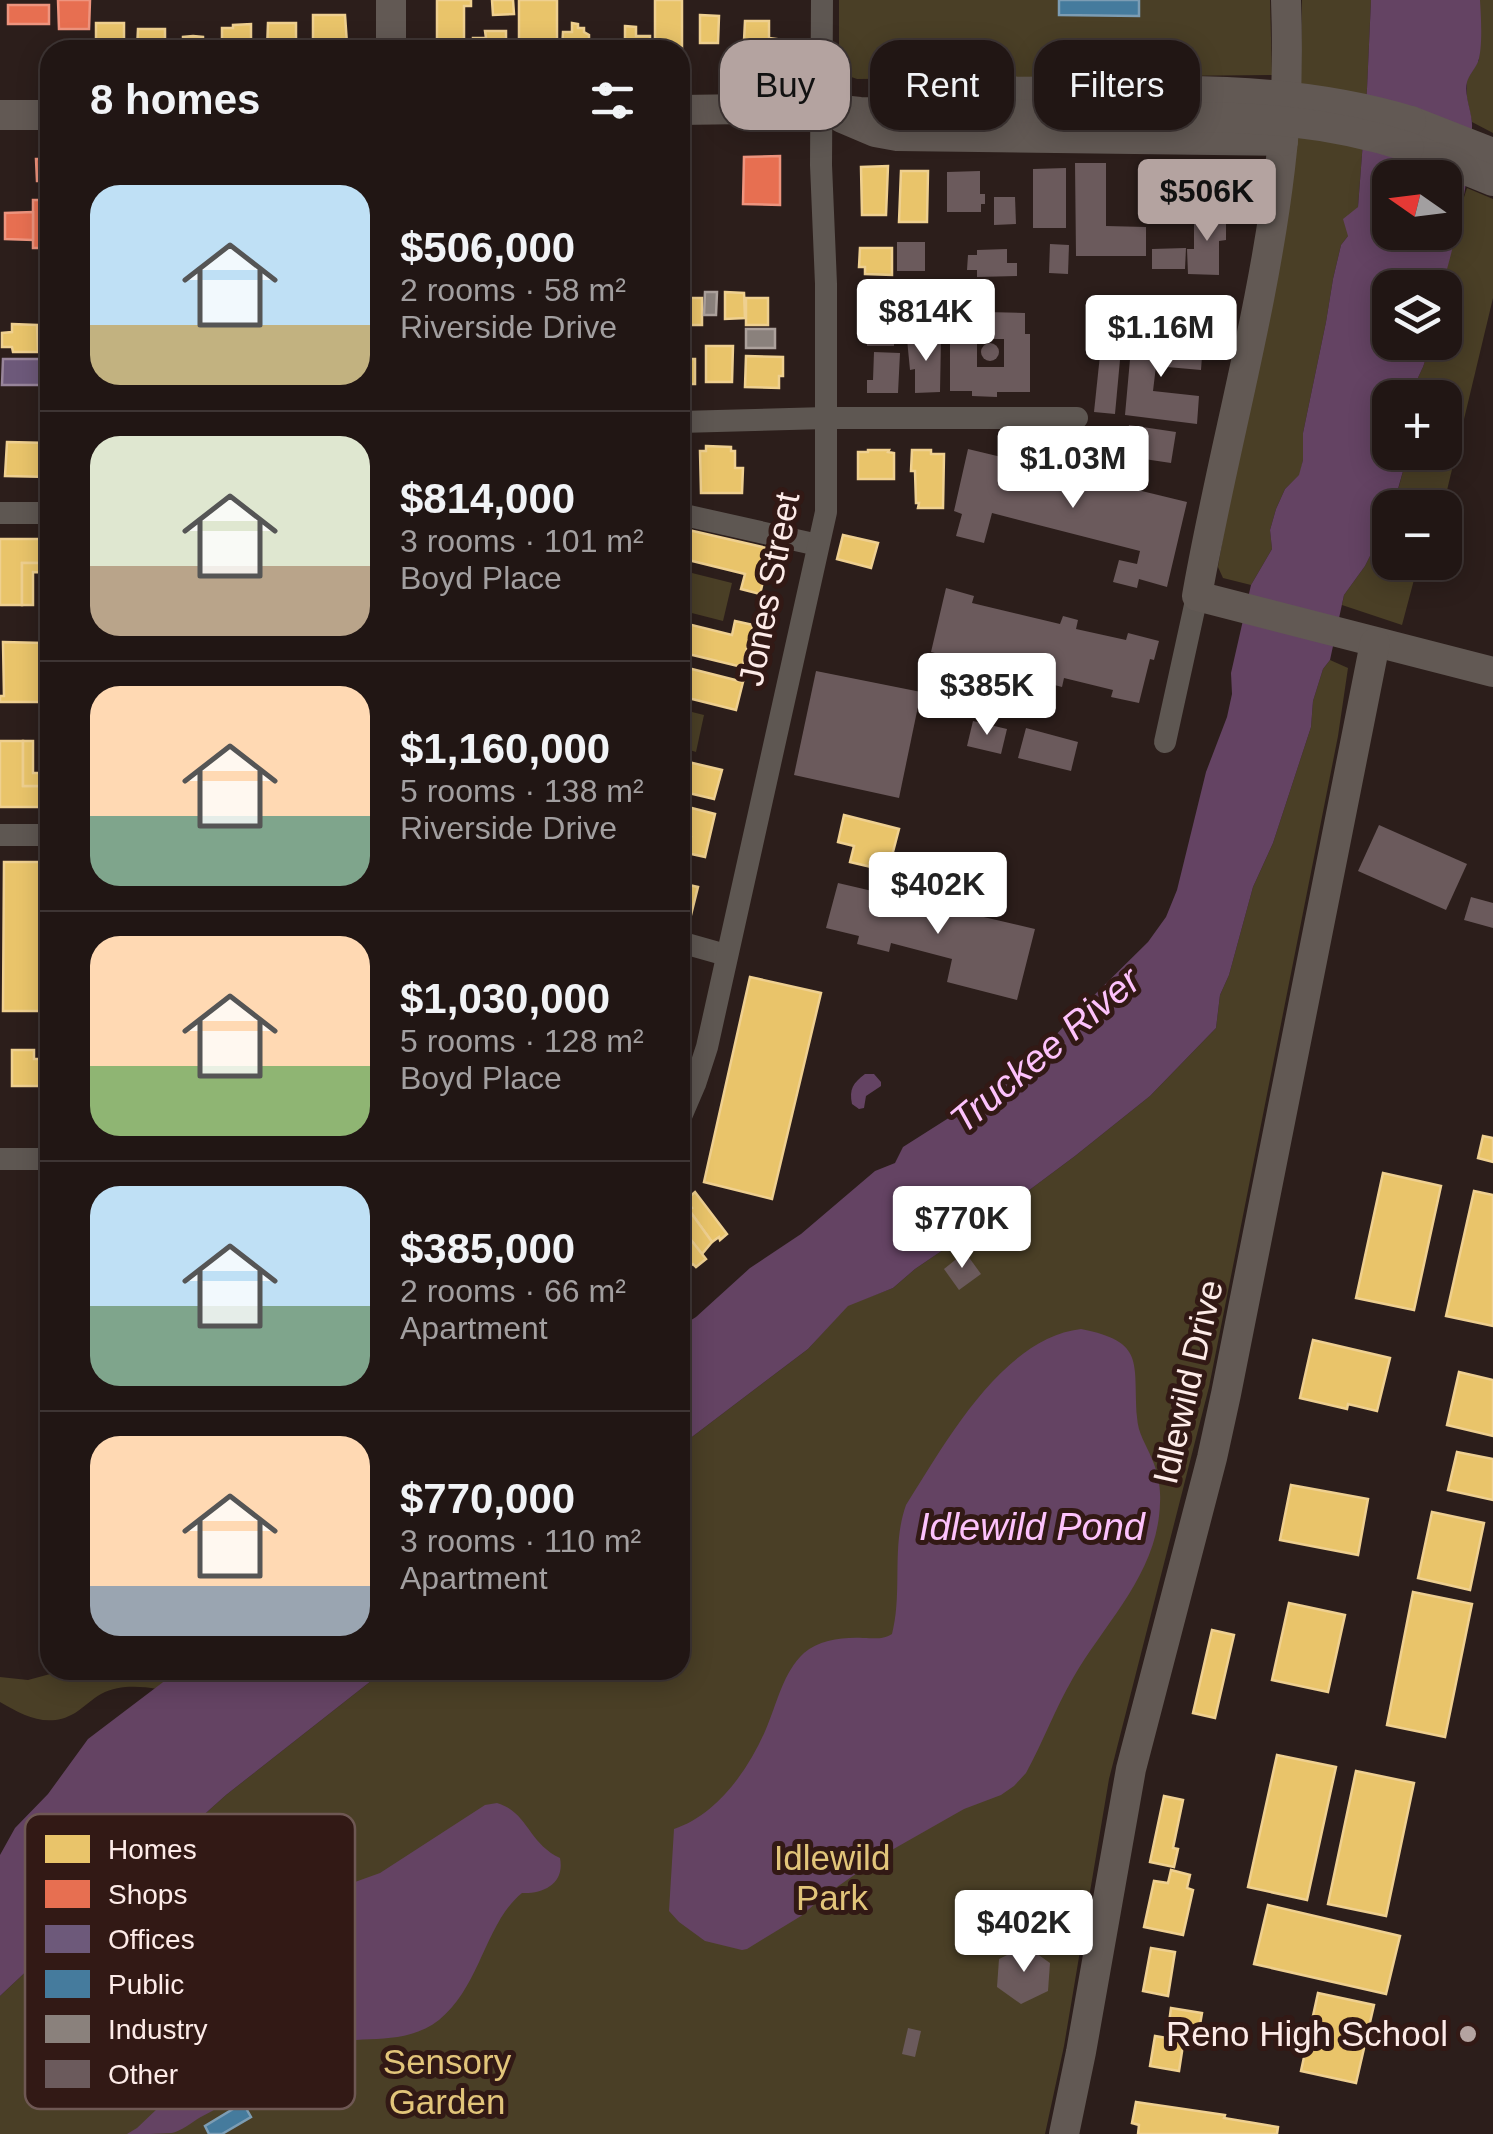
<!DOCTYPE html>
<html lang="en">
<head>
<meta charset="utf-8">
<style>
	:root { --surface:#211614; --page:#2d2322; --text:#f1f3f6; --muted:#a29fa0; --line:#3e3534; --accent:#b4a3a0 }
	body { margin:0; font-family:Arial,sans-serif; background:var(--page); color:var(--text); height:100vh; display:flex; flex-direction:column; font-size:38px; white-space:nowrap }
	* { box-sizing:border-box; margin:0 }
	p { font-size:32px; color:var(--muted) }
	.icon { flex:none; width:55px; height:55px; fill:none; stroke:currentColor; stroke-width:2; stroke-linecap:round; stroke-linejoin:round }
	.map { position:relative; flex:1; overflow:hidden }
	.details { position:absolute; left:40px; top:40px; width:650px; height:1640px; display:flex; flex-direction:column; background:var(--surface); border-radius:30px; box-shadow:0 5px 25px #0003,0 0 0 2px var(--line) }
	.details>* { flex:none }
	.top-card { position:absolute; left:720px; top:40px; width:622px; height:90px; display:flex; gap:20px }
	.needle { width:65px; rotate:284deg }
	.buttons { position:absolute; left:1372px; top:160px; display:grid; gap:20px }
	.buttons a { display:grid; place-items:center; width:90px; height:90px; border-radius:20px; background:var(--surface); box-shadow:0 5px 25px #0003,0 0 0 2px var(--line); font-size:50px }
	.price { position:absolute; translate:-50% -85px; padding:0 22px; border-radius:10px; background:#fff; color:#222; font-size:32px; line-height:65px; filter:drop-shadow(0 2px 5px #0008) }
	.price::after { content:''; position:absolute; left:50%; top:60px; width:30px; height:22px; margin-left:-15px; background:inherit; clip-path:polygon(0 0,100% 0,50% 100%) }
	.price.selected { background:var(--accent); color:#111 }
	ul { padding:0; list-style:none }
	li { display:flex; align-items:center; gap:30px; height:250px; padding:0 50px }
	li+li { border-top:2px solid var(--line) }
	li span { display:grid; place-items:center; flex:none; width:280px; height:200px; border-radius:30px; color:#555 }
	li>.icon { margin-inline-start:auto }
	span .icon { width:120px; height:120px; fill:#fffc; stroke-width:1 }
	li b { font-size:42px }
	h2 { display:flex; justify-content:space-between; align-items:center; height:120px; padding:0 50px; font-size:42px }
	.pill { padding:0 35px; border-radius:30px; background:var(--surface); box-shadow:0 5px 25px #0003,0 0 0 2px var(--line); font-size:35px; line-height:90px }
	.pill.selected { background:var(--accent); color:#111 }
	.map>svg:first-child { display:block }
	.green { fill:#4a3f26 }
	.water { fill:#644363; fill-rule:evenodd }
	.homes { fill:#e9c46a; stroke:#efd090; stroke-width:2.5 }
	.shops { fill:#e76f51; stroke:#ee947e; stroke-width:2.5 }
	.offices { fill:#6d597a; stroke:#98859b; stroke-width:2.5 }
	.public { fill:#457b9d; stroke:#7c9db4; stroke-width:2.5 }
	.industry { fill:#8a817c; stroke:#aca19c; stroke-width:2.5 }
	.building { fill:#6b5a5c; fill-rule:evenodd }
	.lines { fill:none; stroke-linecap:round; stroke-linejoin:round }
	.street { stroke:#5e5752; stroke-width:22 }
	.secondary { stroke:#625954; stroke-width:30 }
	.secondary-bridge { stroke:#625954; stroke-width:30 }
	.poi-dot { fill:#b4a3a0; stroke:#321915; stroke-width:4 }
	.labels { text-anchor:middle; stroke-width:10; stroke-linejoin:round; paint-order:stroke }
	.street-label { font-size:35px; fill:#fdebe8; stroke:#321915 }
	.park-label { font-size:35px; fill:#e2c57a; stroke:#321915 }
	.poi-label { font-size:35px; fill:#fdebe8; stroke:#321915; text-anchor:end }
	.water-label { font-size:38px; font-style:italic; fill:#fdc2fc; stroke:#321915 }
	.key { fill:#321915; stroke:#6f5854; stroke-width:2.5 }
	.key-label { font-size:28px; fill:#fdebe8 }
</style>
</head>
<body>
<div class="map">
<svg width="1493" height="2134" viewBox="0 0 1493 2134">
	<rect width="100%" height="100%" fill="#2c1e1b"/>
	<g class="green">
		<path d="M839 0H1270L1272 75 857 79C847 76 842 73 839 63Z"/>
		<path d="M1302 0H1371L1367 89 1358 207 1348 236 1341 245 1333 279 1326 322 1303 433V460L1300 475 1285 489 1276 509 1270 530 1272 549 1251 585 1223 578 1218 567 1301 70Z"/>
		<path d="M1480 0H1493V133L1472 122 1467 98V80L1479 60Z"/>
		<path d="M1467 188 1493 199V298L1443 507 1393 508 1408 453 1445 452V398L1420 397C1414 383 1417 380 1423 367 1426 360 1427 350 1428 343L1445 342V288L1442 287C1451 254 1456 220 1467 188Z"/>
		<path d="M1390 516V562L1430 563 1427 578 1415 576 1402 625 1342 605 1344 595 1365 566Z"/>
		<path d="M680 570 732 583 723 621 680 610Z"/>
		<path d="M1330 660 1348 668 1338 736 1209 1387 1109 1779 1064 2046 1045 2134H0V1996L82 1919 133 1882 169 1846 226 1795 385 1670H680V1446L808 1349 848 1305 893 1288 915 1269 1012 1203 1075 1156 1150 1096 1216 1028 1220 995 1229 975 1253 887 1273 843 1311 727 1313 701 1323 669Z"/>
		<path d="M680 709 704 715 696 752 680 747Z"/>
		<path d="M65 1670H179L157 1689C138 1686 119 1685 101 1694 92 1699 84 1707 75 1713 48 1729 24 1716 0 1702V1677L28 1680Z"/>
	</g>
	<g class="water">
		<path d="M1371 0H1480C1481 16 1483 47 1478 62 1475 69 1469 75 1467 82 1464 98 1473 113 1472 128 1469 183 1457 235 1442 287L1390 288V342L1428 343C1427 350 1426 360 1423 367 1417 380 1414 383 1420 397L1390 398V452L1408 453 1393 507 1390 508V516L1365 566 1344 595 1330 660 1323 669 1313 701 1311 727 1273 843 1253 887 1229 975 1220 995 1216 1028 1150 1096 1075 1156 1012 1203 915 1269 893 1288 848 1306 808 1349 680 1446V1327L696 1317 750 1268 801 1234 875 1171 895 1163 903 1147 999 1086 1038 1055 1072 1017 1148 942 1166 917 1177 890 1206 772 1227 717 1232 694 1231 673 1251 585 1272 549 1270 530 1276 509 1285 489 1299 475 1303 460V433L1326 322 1333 279 1341 245 1348 236 1343 219 1358 207 1367 89ZM1390 178H1445V232H1390Z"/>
		<path d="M865 1074H874L881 1082V1086L866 1096 864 1108 859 1109 852 1104C849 1089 853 1083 865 1074Z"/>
		<path d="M1081 1329C1146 1342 1133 1362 1137 1417 1138 1434 1146 1444 1152 1459 1158 1473 1161 1488 1160 1503 1158 1573 1106 1621 1073 1678 1055 1709 1043 1742 1026 1773L1014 1786 1001 1795 964 1809 883 1855 824 1896 801 1916 747 1949 742 1950 705 1941 679 1922 669 1911 674 1829C717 1815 749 1769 766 1729 777 1704 783 1672 804 1653 819 1640 843 1637 863 1638 874 1638 882 1640 892 1634 903 1592 891 1547 906 1505 944 1445 1002 1338 1081 1329Z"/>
		<path d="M179 1670H385L226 1795 169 1846 133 1882 82 1919 0 1996V1855L15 1828 48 1794 88 1739Z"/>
		<path d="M497 1803C528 1812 528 1843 560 1858 565 1883 544 1894 522 1893 485 1923 481 1986 439 2020 401 2050 351 2031 308 2049 281 2060 261 2078 238 2095 226 2104 212 2111 199 2118 191 2123 181 2131 172 2133 159 2134 140 2134 127 2134L137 2128 223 2046 248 2003 265 1984 305 1956 319 1943 331 1916 345 1891 355 1882 380 1873 485 1805Z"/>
	</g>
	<g class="homes">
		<path d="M437 0H471V6H464V41H437Z"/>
		<path d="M492 0H513L514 14 493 15Z"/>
		<rect x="519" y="0" width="38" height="50"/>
		<path d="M655 0H682V68L680 50H655Z"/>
		<path d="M313 15H345L347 44H313Z"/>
		<path d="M700 15 719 16 718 43H700Z"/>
		<path d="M745 21H769V38L777 39V43H783L782 79H762V71H748L749 41H744Z"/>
		<rect x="96" y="23" width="28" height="27"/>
		<path d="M268 23H296V50H267Z"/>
		<path d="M572 23 578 24V28H584V32L589 35V50H562L563 32H572Z"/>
		<path d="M251 24V50H222V28H233V25Z"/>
		<path d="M625 26 636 27V36H650V50H625Z"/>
		<path d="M138 29H165V50H137Z"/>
		<path d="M485 31H506V50H473V38H486Z"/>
		<path d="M193 36 203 37V50H177V46L183 45V37Z"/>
		<path d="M888 166 886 215H862L861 167Z"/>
		<path d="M901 171H928L927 222H899Z"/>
		<path d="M860 248H892V275L865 274V267H859Z"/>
		<path d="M725 292 744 293 745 318 725 319Z"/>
		<path d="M680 298H702V325H690V340H680Z"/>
		<rect x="746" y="298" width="22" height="27"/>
		<path d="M12 324 37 325 38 352H13L12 347H2V333L12 332Z"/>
		<path d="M680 340H690V359H695V384H687V389H680Z"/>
		<path d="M706 346H733L732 382H706Z"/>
		<path d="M746 356 783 357V376H779V388L745 387Z"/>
		<path d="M7 442 50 443V477L5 476Z"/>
		<path d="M680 443H690L689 467H680Z"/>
		<path d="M706 446 731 447V451H735V468H743L742 493H701L700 451H706Z"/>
		<path d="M868 450H889L888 452 894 453V479H858V452H868Z"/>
		<path d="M912 450H931V454H944L943 508H918L919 503H916L915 471H911Z"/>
		<path d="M680 528 771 549 760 594 741 589 745 574 680 558Z"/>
		<path d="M843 535 878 543 871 568 837 559Z"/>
		<path d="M0 539H50V563H22V605H0Z"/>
		<path d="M22 563H50V573L33 572V605H22Z"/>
		<path d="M735 621 753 625 742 667 680 652V622L732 635Z"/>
		<path d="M3 642 44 643 46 670V675H44V702H0V696H4Z"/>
		<path d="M680 666 743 682 736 710 680 696Z"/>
		<path d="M0 741H23V786H50V807H0Z"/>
		<path d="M23 741H33V773H50V786H23Z"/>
		<path d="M680 760 722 770 714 799 680 791Z"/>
		<path d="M680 805 715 814 705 857 687 853 691 837 680 835Z"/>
		<path d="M844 815 899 829 888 871 850 862 854 846 838 842Z"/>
		<path d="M4 862H41L40 1011H3Z"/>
		<path d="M680 883 698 887 687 931 680 929Z"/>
		<path d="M750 977 821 993 772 1199 704 1182Z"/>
		<path d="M12 1050H34V1059H50V1086H12Z"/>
		<path d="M1483 1136 1493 1138V1162L1478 1158Z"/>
		<path d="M1383 1173 1441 1186 1414 1310 1356 1298Z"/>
		<path d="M1474 1191 1493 1195V1326L1446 1316Z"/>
		<path d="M695 1192 727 1234 720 1240 719 1237 712 1242 689 1210 692 1208 686 1200Z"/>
		<path d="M680 1206 685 1213 689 1210 712 1242 702 1254 680 1226Z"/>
		<path d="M680 1226 706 1259 696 1267 693 1264 690 1266 680 1253Z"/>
		<path d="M1313 1340 1390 1358 1377 1411 1348 1404 1347 1409 1300 1398Z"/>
		<path d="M1459 1372 1493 1380V1436L1447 1425Z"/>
		<path d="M1457 1452 1493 1459V1500L1448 1490Z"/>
		<path d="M1291 1485 1368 1499 1358 1555 1280 1540Z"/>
		<path d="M1432 1512 1484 1523 1470 1590 1418 1578Z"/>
		<path d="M1413 1592 1472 1604 1445 1737 1387 1725Z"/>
		<path d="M1289 1603 1345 1615 1328 1692 1272 1680Z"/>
		<path d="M1212 1630 1234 1635 1215 1718 1193 1713Z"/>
		<path d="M1277 1755 1336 1767 1307 1900 1248 1887Z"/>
		<path d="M1356 1771 1414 1783 1386 1916 1328 1904Z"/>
		<path d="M1164 1796 1183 1800 1173 1848 1178 1849 1174 1867 1150 1862Z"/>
		<path d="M1171 1870 1190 1875 1187 1888 1193 1890 1183 1935 1144 1927 1154 1881 1168 1883Z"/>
		<path d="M1268 1905 1400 1936 1386 1994 1254 1964Z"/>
		<path d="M1151 1948 1175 1952 1168 1996 1143 1991Z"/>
		<path d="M1318 1993 1374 2005 1356 2083 1301 2071Z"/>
		<path d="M1171 2008 1202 2013 1198 2036 1192 2035 1190 2046 1183 2045 1179 2071 1150 2066 1155 2036 1167 2038Z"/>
		<path d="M1136 2102 1225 2115 1224 2118 1278 2127 1277 2134H1138L1139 2125 1132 2123Z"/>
	</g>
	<g class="shops">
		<path d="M58 0H90L89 29H59Z"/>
		<rect x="8" y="5" width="41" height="19"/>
		<path d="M780 156V205L743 204 744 157Z"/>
		<path d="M36 159H50V181H37Z"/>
		<rect x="33" y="200" width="17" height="48"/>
		<path d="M33 212V240L5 239V213Z"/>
	</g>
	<path class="offices" d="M44 355H50V385H2L3 359H44Z"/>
	<g class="public">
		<path d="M1059 0H1139V16L1059 15Z"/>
		<path d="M243 2103 251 2117 222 2134H209L205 2126Z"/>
	</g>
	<g class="industry">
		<path d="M705 292H717L716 315H704Z"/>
		<rect x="746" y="329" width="29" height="19"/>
	</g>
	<g class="building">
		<path d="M1075 163H1106V226L1146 227V256H1076Z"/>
		<path d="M1066 168V228H1033V169Z"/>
		<path d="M980 171V194H985V204H981V212H947V172Z"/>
		<path d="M994 197H1015L1016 224 994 225Z"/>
		<path d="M1226 214V240L1219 241V275L1188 274 1187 249H1194V215Z"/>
		<rect x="897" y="242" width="28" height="29"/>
		<path d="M1050 244 1069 245 1068 274 1049 273Z"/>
		<path d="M1186 248 1185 269H1152V249Z"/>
		<path d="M1007 249V263H1017V276L977 277V270H967L968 255H977V250Z"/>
		<path d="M1176 295H1198V327L1176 326V318H1165V302H1176Z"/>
		<rect x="867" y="297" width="27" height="49"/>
		<path d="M1134 302V311L1140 310 1139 333 1109 334 1106 303Z"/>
		<path d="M950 312H974V334H985V312L1025 313V334H1030V392H997V397L972 396V391H950ZM977 339H1004V367H977Z"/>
		<path d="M1102 336 1122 338 1115 414 1094 412Z"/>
		<path d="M1132 337 1203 343 1201 370 1156 366 1153 391 1199 396 1197 424 1125 415Z"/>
		<path d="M941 338 940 392 915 393V369L910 370 907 339Z"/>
		<circle cx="990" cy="352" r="9"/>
		<path d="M874 352 900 353 898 393H867V380H873Z"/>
		<path d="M1129 425 1176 432 1171 463 1124 456Z"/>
		<path d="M968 449 1187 502 1167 587 1139 579 1137 588 1113 582 1119 560 1137 564 1140 551 992 513 984 543 956 536 962 514 954 511Z"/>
		<path d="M946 588 974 596 972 603 1060 624 1063 616 1078 620 1076 629 1126 640 1128 633 1159 641 1154 660 1150 659 1139 703 1111 697 1113 690 1064 678 1062 687 1047 683 1048 674 960 653 959 659 931 652Z"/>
		<path d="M816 671 921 692 899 798 794 775Z"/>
		<path d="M973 721 1007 729 1001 754 967 746Z"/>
		<path d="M1026 728 1078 742 1071 771 1018 758Z"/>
		<path d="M1379 825 1467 864 1446 910 1358 871Z"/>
		<path d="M838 883 1035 929 1017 1000 947 982 952 959 891 943 889 952 857 944 859 936 826 928Z"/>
		<path d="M1471 897 1493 903V928L1464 920Z"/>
		<path d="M965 1252 981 1274 959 1290 944 1269Z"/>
		<path d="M1026 1946 1050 1963 1048 1991 1021 2004 997 1987 999 1959Z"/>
		<path d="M908 2028 921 2031 915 2057 902 2054Z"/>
	</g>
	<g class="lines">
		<g class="street">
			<path d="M680 422 826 418H1077"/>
			<path d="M0 513H50"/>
			<path d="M680 514 818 545"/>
			<path d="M1165 742 1197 596"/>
			<path d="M0 835H50"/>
			<path d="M680 942 726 955"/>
			<path d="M680 1119 695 1084 707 1047 826 512V284L821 165 822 0"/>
			<path d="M0 1159H50"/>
		</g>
		<g class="secondary">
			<path d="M1286 0C1288 55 1287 113 1280 168 1263 313 1222 453 1197 596L1493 672"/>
			<path d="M391 50V0"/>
			<path d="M926 92 1167 91"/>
			<path d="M680 110 821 108 860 112 1167 117"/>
			<path d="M0 115H50"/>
			<path d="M842 118 875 132 897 136 1283 141"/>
			<path d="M1411 121 1493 153"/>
			<path d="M1409 147 1493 181"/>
			<path d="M1064 2134 1081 2052 1131 1769 1212 1458 1226 1394 1375 643"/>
		</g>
		<g class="secondary-bridge">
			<path d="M1167 91C1250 90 1331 97 1411 121"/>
			<path d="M1167 117C1250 116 1329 121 1409 147"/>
		</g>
	</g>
	<circle class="poi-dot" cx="1468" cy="2034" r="10"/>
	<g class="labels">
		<g class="street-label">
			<text transform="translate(769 589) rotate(-79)" y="12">Jones Street</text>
			<text transform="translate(1188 1382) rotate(-77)" y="12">Idlewild Drive</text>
		</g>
		<g class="park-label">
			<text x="832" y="1870">Idlewild<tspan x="832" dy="40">Park</tspan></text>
			<text x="447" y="2074">Sensory<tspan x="447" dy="40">Garden</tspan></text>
		</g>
		<g class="poi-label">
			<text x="1448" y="2046">Reno High School</text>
		</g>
		<g class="water-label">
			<text transform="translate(1045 1050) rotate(-40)" y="13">Truckee River</text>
			<text x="1032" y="1540">Idlewild Pond</text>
		</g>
	</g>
	<rect x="25" y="1814" width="330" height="295" rx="15" class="key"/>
	<rect x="45" y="1835" width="45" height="28" fill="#e9c46a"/>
	<rect x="45" y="1880" width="45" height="28" fill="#e76f51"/>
	<rect x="45" y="1925" width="45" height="28" fill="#6d597a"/>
	<rect x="45" y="1970" width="45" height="28" fill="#457b9d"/>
	<rect x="45" y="2015" width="45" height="28" fill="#8a817c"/>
	<rect x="45" y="2060" width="45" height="28" fill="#6b5a5c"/>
	<g class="key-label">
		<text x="108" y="1859">Homes</text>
		<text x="108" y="1904">Shops</text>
		<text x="108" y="1949">Offices</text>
		<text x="108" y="1994">Public</text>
		<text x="108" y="2039">Industry</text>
		<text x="108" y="2084">Other</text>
	</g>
</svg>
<div class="buttons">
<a><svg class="needle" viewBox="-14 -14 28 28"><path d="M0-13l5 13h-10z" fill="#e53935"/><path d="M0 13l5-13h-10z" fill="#a29fa0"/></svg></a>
<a><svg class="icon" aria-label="layers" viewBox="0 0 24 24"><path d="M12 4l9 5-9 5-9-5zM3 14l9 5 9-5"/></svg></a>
<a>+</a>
<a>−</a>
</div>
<b class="price selected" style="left:1207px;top:244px">$506K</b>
<b class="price" style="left:926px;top:364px">$814K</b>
<b class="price" style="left:1161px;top:380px">$1.16M</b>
<b class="price" style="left:1073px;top:511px">$1.03M</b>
<b class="price" style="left:987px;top:738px">$385K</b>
<b class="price" style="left:938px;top:937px">$402K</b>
<b class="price" style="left:962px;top:1271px">$770K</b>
<b class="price" style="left:1024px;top:1975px">$402K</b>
<div class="top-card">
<a class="pill selected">Buy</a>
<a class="pill">Rent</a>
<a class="pill">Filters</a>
</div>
<section class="details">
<h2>8 homes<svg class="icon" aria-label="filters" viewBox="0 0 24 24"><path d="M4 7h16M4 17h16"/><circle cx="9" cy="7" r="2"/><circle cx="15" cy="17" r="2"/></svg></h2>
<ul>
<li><span style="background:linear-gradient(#bfe0f5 70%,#c2b280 0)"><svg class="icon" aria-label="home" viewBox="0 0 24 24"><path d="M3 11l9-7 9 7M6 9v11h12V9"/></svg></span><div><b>$506,000</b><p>2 rooms · 58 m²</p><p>Riverside Drive</p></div></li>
<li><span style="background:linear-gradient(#dfe7d0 65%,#b9a48a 0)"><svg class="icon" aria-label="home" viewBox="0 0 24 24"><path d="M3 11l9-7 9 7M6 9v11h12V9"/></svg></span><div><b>$814,000</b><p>3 rooms · 101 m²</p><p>Boyd Place</p></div></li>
<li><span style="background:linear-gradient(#ffd9b3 65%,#7fa58c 0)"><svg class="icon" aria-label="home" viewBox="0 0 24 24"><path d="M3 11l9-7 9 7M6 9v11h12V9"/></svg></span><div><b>$1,160,000</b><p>5 rooms · 138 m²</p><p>Riverside Drive</p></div></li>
<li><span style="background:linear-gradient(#ffd9b3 65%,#8fb573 0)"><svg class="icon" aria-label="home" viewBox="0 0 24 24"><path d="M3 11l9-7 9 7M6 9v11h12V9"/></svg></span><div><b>$1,030,000</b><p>5 rooms · 128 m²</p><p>Boyd Place</p></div></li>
<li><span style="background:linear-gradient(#bfe0f5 60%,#7fa58c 0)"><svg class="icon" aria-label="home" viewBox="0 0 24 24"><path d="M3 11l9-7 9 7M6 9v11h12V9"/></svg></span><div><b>$385,000</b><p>2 rooms · 66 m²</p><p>Apartment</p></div></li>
<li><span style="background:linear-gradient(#ffd9b3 75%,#9aa5b1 0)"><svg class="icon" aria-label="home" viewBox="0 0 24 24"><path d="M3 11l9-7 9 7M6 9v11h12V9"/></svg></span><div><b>$770,000</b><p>3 rooms · 110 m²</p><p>Apartment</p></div></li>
</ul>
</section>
</div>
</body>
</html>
